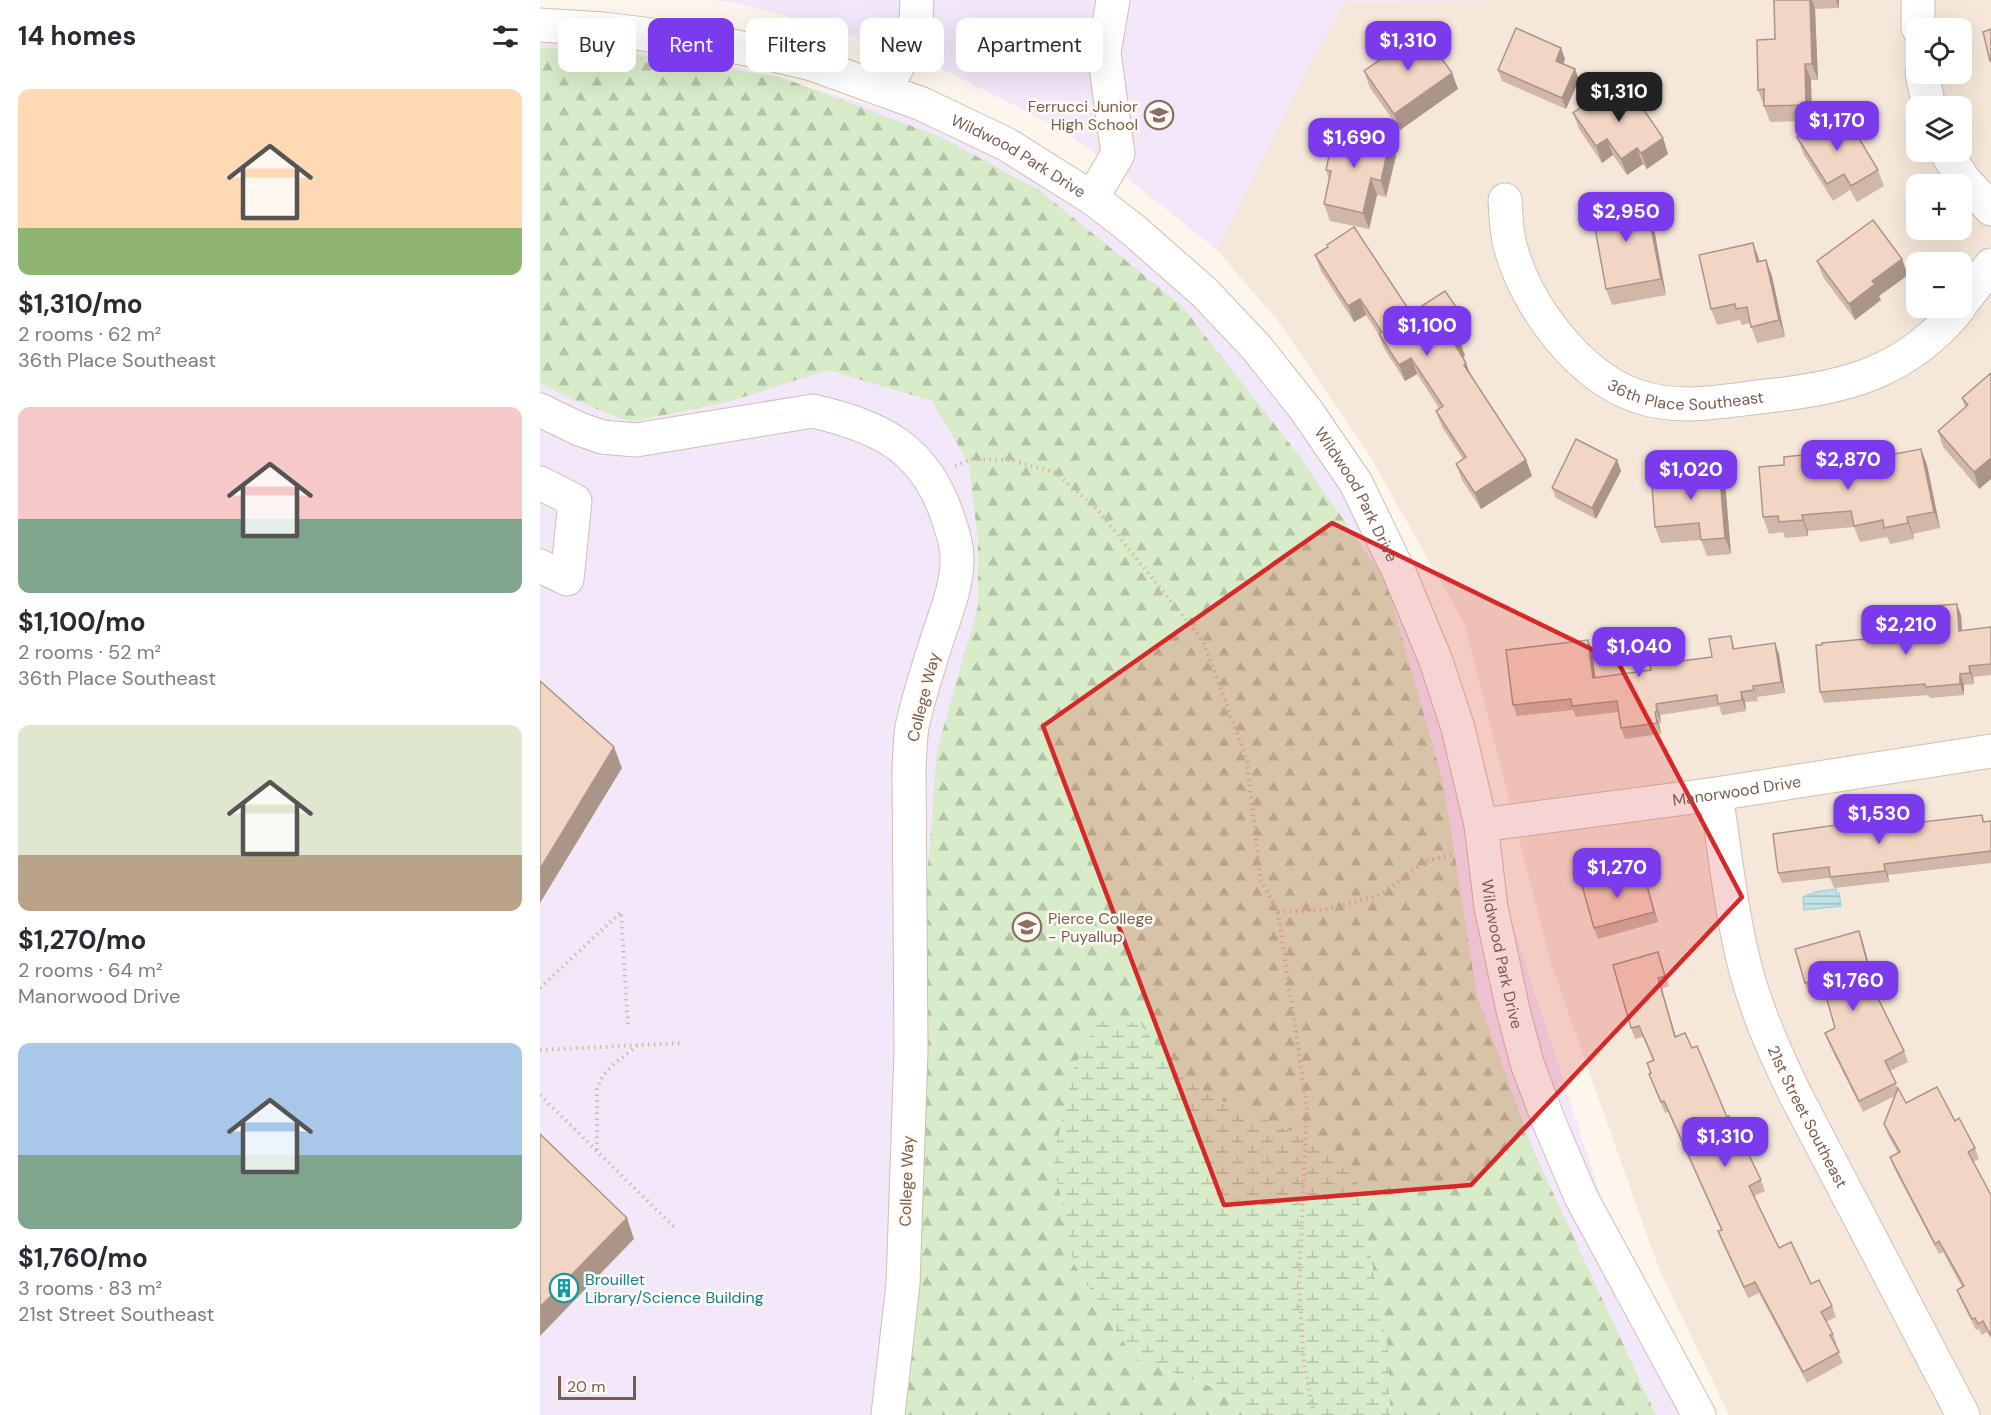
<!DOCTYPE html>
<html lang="en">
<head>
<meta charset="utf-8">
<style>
	:root { --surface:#fff; --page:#f2f2f3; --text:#2b2b33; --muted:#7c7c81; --accent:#7c3aed }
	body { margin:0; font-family:"DM Sans",sans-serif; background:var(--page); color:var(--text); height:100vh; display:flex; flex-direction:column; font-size:22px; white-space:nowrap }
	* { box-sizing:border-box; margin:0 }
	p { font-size:20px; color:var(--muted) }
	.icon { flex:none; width:33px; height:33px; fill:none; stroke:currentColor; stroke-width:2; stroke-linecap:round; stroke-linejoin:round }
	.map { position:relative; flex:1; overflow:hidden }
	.drawer { display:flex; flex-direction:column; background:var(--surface); width:540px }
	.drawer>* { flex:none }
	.banner { position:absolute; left:18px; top:18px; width:570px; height:54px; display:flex; gap:12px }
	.tools { position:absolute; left:1366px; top:18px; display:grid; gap:12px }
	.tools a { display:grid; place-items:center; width:66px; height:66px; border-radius:12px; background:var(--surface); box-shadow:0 6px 24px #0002; font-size:30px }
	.scale { position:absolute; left:18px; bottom:15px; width:78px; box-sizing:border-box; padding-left:6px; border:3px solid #7a5c4d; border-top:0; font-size:16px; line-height:21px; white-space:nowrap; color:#7a5c4d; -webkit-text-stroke:4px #fffaf3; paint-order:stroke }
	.price { position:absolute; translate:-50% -51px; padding:0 14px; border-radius:12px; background:var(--accent); color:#fff; font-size:20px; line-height:39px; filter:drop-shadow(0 2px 3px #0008) }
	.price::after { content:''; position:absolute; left:50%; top:36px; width:18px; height:14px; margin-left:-9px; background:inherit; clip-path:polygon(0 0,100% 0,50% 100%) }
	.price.selected { background:#222; color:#fff }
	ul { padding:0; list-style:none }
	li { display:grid; align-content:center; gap:12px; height:318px; padding:0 18px }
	li span { display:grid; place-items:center; height:186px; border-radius:12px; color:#555 }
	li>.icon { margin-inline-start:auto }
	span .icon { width:108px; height:108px; fill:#fffc; stroke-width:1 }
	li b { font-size:26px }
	h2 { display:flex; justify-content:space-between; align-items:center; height:72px; padding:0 18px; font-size:26px }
	.tag { padding:0 21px; border-radius:12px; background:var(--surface); box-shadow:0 6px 24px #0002; font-size:21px; line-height:54px }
	.tag.selected { background:var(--accent); color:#fff }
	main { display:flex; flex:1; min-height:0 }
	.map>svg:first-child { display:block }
	.residential { fill:#f5e8da; fill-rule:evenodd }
	.education { fill:#f3e8fa }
	.forest { fill:url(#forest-firs) }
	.wetland { fill:url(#wetland-marsh) }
	.water { fill:url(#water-rules); stroke:#a5d3da; stroke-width:1.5 }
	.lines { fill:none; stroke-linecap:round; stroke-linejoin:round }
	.minor-casing { stroke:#d1beb0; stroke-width:35 }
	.path { stroke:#d9b8a5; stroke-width:4; stroke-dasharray:1.5 4.5; stroke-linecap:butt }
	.minor { stroke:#fff; stroke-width:33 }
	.wall { fill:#d1b7a8 }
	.shaded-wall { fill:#aa9588 }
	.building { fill:#f3d5c3; stroke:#aa9588; stroke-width:1.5 }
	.marked { fill:#d62828; fill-opacity:0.2; stroke:#d62828; stroke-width:4.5; stroke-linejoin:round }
	.labels { text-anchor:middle; stroke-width:5; stroke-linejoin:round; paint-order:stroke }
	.education-label { font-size:16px; fill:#785e54; stroke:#fffaf3; text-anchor:end }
	.street-label { font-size:16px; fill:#7a5c4d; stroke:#fffaf3 }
	.culture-label { font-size:16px; fill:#0d838f; stroke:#fffaf3; text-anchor:start }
</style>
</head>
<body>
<main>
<section class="drawer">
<h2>14 homes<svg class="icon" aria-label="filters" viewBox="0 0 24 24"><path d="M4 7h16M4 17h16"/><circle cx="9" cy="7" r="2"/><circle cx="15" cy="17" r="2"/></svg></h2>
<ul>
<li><span style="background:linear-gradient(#ffd9b3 75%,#8fb573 0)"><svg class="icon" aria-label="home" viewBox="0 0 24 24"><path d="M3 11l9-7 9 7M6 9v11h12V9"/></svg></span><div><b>$1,310/mo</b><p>2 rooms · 62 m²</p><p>36th Place Southeast</p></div></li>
<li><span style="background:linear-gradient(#f6c9c9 60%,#7fa58c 0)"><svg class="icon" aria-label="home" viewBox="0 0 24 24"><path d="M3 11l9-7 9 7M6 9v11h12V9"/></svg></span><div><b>$1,100/mo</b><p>2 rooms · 52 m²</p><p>36th Place Southeast</p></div></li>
<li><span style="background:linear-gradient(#dfe7d0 70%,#b9a48a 0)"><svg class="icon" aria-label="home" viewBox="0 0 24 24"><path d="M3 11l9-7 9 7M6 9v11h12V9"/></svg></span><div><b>$1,270/mo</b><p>2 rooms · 64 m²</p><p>Manorwood Drive</p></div></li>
<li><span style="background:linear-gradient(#a9c7e8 60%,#7fa58c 0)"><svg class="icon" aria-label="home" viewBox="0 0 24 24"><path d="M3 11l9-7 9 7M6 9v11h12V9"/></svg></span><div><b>$1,760/mo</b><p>3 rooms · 83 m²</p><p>21st Street Southeast</p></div></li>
</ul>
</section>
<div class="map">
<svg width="1451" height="1415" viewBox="0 0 1451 1415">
	<defs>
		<pattern id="forest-firs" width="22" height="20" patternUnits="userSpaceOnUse" patternTransform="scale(1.5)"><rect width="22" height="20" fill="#d8ecc9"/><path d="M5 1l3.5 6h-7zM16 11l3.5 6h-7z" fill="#b4c2a5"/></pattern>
		<pattern id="wetland-marsh" width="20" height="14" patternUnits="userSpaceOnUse" patternTransform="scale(1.5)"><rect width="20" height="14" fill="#d8ecc9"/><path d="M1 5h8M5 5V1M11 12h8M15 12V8" fill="none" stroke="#b4c2a5"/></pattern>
		<pattern id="water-rules" width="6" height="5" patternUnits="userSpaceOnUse" patternTransform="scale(1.5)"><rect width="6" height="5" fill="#bfe3e8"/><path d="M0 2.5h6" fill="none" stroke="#a0bbbe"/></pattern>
	</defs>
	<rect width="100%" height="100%" fill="#fdf6ec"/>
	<path class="residential" d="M973 0H1451V1415H1189L1119 1269 1011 964 924 623 827 451 738 321 677 250 758 87 804 2ZM1377 28H1422V74H1377ZM1377 106H1422V152H1377ZM1377 184H1422V230H1377ZM1377 262H1422V308H1377Z"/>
	<g class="education">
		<path d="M170 0H973L804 2 758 87 677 250 563 159 517 127 402 69 342 45 265 21 192 2Z"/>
		<path d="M0 27 63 29 466 144 664 292 859 572 1088 1281 1143 1415H0Z"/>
	</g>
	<path class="forest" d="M0 48 65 49 240 77 401 137 499 190 642 306 760 457 846 581 903 782 937 996 994 1152 1116 1415H850L848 1351 816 1177 765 1137 669 1095 630 1066 600 1023 594 1358 683 1391 704 1415H364L375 1336 376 1198 382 1058 387 879 397 750 438 606V542L429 464 392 401 288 370 188 402 90 422 34 400 0 383Z"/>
	<path class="wetland" d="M557 1021 600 1023 630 1066 669 1095 765 1137 816 1177 848 1351 850 1415H704L683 1391 594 1358 534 1264 513 1160 533 1070Z"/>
	<path class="water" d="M1296 889V893H1299L1301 906 1264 910 1263 897 1276 892Z"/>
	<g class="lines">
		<g class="minor-casing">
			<g id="minor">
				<path id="s1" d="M0 25 63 29 170 42 217 51 272 64 382 104 466 144 552 198 591 228 664 292 716 347 766 410 816 483 859 572 896 661 918 728 941 825 951 907 973 1010 987 1063 1009 1122 1041 1197 1159 1415"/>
				<path d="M1378 28V0"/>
				<path d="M1382 74 1389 106"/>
				<path d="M345 89 358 66 376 19 377 0"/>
				<path d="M1406 152 1424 180 1451 209"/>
				<path d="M552 198 578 154 564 53 573 0"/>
				<path id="s2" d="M965 200C966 215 966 230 970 245 985 304 1038 376 1097 396 1139 411 1184 401 1227 396 1306 388 1367 372 1419 308"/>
				<path d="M1422 303 1451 265"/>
				<path d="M0 410 39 429 62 437 96 440 273 411C341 427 385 448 408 518 413 533 418 548 417 563 416 590 404 618 396 643 387 671 378 699 372 727 370 740 370 755 369 768L371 1051 363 1284 348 1415"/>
				<path d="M0 483 35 501 27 579 0 566"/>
				<path id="s3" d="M1176 794C1185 853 1191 913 1206 971 1218 1015 1236 1055 1256 1096L1423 1415"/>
				<path id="s4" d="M941 825 1176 794 1451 751"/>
			</g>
		</g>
		<g class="path">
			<path d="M415 466 431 459 471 460 516 473 556 508 663 641 707 760 720 878 738 912 783 910 840 895 886 861 915 854"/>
			<path d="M738 912 767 1107 759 1286 764 1364 773 1409"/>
			<path d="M0 988 81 912 88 1027"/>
			<path d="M0 1050 141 1043"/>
			<path d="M0 1095 134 1227"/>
			<path d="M57 1150V1089C63 1069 81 1059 97 1046"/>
		</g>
		<use href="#minor" class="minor"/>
	</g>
	<g class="wall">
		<path d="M1234 0H1299V8L1275 9 1278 80H1271L1272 121 1230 122 1218 90 1235 39Z"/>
		<path d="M1021 48 1025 59 1023 64 1035 69 1039 80 1026 109 962 81 958 70Z"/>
		<path d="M824 71 912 73 918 89 860 130 830 88Z"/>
		<path d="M1070 101 1123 138 1128 154 1107 169 1103 164 1087 175 1073 155 1062 163 1039 129 1033 113Z"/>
		<path d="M1302 131 1338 170 1344 186 1317 202 1310 190 1293 201 1263 153 1257 137Z"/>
		<path d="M856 156 846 197 837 195 829 229 790 221 784 204 789 180 786 170Z"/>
		<path d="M1111 212 1126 295 1072 305 1066 289Z"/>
		<path d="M775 255 871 313 929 334 920 341 925 356 923 357 926 363 931 376 986 460 992 476 941 509 922 480 916 464 923 459 902 427 896 411 899 408 877 374 865 381 845 350 839 335 826 315 814 322 781 271Z"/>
		<path d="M1277 261 1368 275 1339 296 1341 300 1315 320 1283 277Z"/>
		<path d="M1220 262 1232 276 1245 337 1217 343 1210 323 1202 325 1200 320 1177 325 1171 309Z"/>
		<path d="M1451 373V479L1439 489 1403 447 1398 431 1425 407 1422 398Z"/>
		<path d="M1381 449 1387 465 1400 528 1373 534 1374 539 1350 544 1347 537 1320 542 1314 527 1268 531V536L1245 538 1243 532 1229 534 1223 517 1278 470 1279 478 1351 464Z"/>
		<path d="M1077 460 1081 471 1056 519 1016 498 1012 488Z"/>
		<path d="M1185 482 1191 554 1167 556 1161 540 1121 543 1115 527Z"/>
		<path d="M1421 615 1422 631 1451 627V675L1433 677 1434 684 1424 685V695L1390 698 1388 695 1284 703 1280 692 1381 634Z"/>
		<path d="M1191 636 1195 649 1239 654 1245 693 1217 697 1218 701 1205 702 1206 711 1182 715 1179 706 1120 715 1121 723H1119L1121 734 1085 739 1081 728 1078 712 1036 717 1033 710 977 716 973 705 1052 650 1055 678 1111 670 1172 657Z"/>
		<path d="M1442 815 1445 822 1451 821V863L1348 875 1349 882 1294 888 1290 878 1242 883 1238 873 1339 819 1341 827Z"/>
		<path d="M1073 882 1107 885 1118 922 1058 939 1054 928Z"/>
		<path d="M1319 931 1333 980 1329 981 1364 1051 1368 1062 1350 1071 1358 1089 1366 1103 1415 1121 1435 1148 1439 1159 1433 1162 1451 1195V1339L1447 1332 1442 1335 1439 1329 1436 1330 1421 1300 1417 1290 1422 1287 1403 1252 1399 1254 1354 1168 1350 1157 1358 1153 1348 1135 1344 1124 1355 1096 1323 1112 1289 1044 1285 1033 1295 1028 1284 989 1269 994 1265 983Z"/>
		<path d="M1118 952 1129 986 1122 989 1136 1037 1152 1048 1206 1154 1221 1180 1225 1191 1214 1196 1239 1248 1271 1284 1292 1306 1296 1317 1286 1322 1293 1334 1297 1345H1295L1303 1363 1267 1383 1219 1293 1208 1298 1182 1242 1178 1231 1181 1230 1128 1112 1125 1113 1113 1084 1109 1074 1110 1073 1107 1063 1113 1061 1103 1037 1095 1039 1091 1028Z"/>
	</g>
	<g class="shaded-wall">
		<path d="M1270 0H1272L1275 9 1278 80 1272 64Z"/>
		<path d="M1296 0H1299V8Z"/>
		<path d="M1021 48 1025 59 1020 72 1016 61Z"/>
		<path d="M1265 64 1271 80 1272 121 1266 105Z"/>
		<path d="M1035 69 1039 80 1026 109 1022 98Z"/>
		<path d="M912 73 918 89 860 130 854 114Z"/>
		<path d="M1123 138 1128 154 1107 169 1101 153Z"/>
		<path d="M1067 139 1073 155 1062 163 1056 146Z"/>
		<path d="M850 140 856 156 846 197 841 181Z"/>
		<path d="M1097 148 1103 164 1087 175 1081 159Z"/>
		<path d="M831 178 837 195 829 229 823 213Z"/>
		<path d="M1105 196 1111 212 1126 295 1121 279Z"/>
		<path d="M1213 243 1219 259 1223 278 1217 262Z"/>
		<path d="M1362 259 1368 275 1339 296 1341 300 1315 320 1309 304 1332 281Z"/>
		<path d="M1226 260 1232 276 1245 337 1239 320Z"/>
		<path d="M820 299 826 315 814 322 808 306Z"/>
		<path d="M924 318 929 334 920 341 925 356 919 360 914 343 911 327Z"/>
		<path d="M871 358 877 374 865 381 859 365Z"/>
		<path d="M926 363 932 379 924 365Z"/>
		<path d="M1381 449 1387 465 1400 528 1394 512Z"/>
		<path d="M1272 454 1278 470 1280 494 1274 478Z"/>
		<path d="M1451 458V479L1439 489 1434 472Z"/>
		<path d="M986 460 992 476 941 509 935 493Z"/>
		<path d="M1077 460 1081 471 1056 519 1052 508Z"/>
		<path d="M1179 466 1185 482 1191 554 1185 538Z"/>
		<path d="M1262 515 1268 531V536L1263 520Z"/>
		<path d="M1367 517 1373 534 1374 539 1368 523Z"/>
		<path d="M1417 604 1421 615 1423 642 1419 631Z"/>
		<path d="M1048 640 1052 650 1057 689 1053 678Z"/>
		<path d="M1235 643 1239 654 1245 693 1241 682Z"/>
		<path d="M1429 666 1433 677 1434 684 1430 673Z"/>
		<path d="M1420 674 1424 685V695L1420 684Z"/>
		<path d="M1201 692 1205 702 1206 711 1202 700Z"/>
		<path d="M1116 704 1120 715 1121 723 1117 712Z"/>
		<path d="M1115 712 1119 723 1121 734 1117 723Z"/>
		<path d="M74 747 82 768 0 903V869Z"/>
		<path d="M1344 864 1348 875 1349 882 1345 871Z"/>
		<path d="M1104 874 1107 885 1118 922 1114 912Z"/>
		<path d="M1319 931 1323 942 1333 980 1329 969Z"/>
		<path d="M1118 978 1122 989 1139 1048 1135 1037Z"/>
		<path d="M87 1218 94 1239 0 1336V1307Z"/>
	</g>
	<g class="building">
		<path d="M1234 0H1270L1272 64H1265L1266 105 1224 106V89L1218 90 1217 40 1235 39Z"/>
		<path d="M976 28 1021 48 1016 61 1035 69 1022 98 958 70Z"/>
		<path d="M1451 29V61H1450L1443 32Z"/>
		<path d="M882 31 912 73 854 114 824 71Z"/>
		<path d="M1089 88 1123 138 1101 153 1097 148 1081 159 1067 139 1056 146 1033 113 1063 92 1070 101Z"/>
		<path d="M1292 115 1302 131 1311 125 1338 170 1311 186 1304 174 1287 184 1257 137Z"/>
		<path d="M794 132 814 136 815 133 850 140 841 181 831 178 823 213 784 204 791 171 786 170Z"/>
		<path d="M1105 196 1121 279 1066 289 1051 206Z"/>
		<path d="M1333 220 1362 259 1332 281 1335 284 1309 304 1277 261Z"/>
		<path d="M814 227 871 313 905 291 924 318 911 327 919 339 914 343 926 363 924 365 986 460 935 493 916 464 926 457 896 411 903 406 871 358 859 365 839 334 842 332 820 299 808 306 775 255 788 247 787 245Z"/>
		<path d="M1213 243 1217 262 1226 260 1239 320 1211 327 1207 307 1196 309 1195 304 1171 309 1159 255Z"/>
		<path d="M1451 373V458L1434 472 1398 431 1428 405 1422 398Z"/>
		<path d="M1036 439 1077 460 1052 508 1012 488Z"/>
		<path d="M1381 449 1394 512 1367 517 1368 523 1344 528 1343 520 1314 526 1311 511 1262 515 1263 520 1239 522 1238 516 1223 517 1219 467 1244 465V457L1272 454 1274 478 1351 464 1349 455Z"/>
		<path d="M1179 466 1185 538 1161 540 1159 523 1115 527 1112 485 1128 484 1127 471Z"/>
		<path d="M1417 604 1419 631 1451 627V664L1429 666 1430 673 1420 674V684L1386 687 1385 684 1280 692 1276 645H1282V643L1381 634 1379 607Z"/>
		<path d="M1191 636 1193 649 1235 643 1241 682 1213 686 1214 690 1201 692 1202 700 1178 704 1177 695 1116 704 1117 712H1115L1117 723 1081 728 1077 701 1032 706 1031 699 973 705 966 650 1048 640 1053 678 1111 670 1110 665 1172 657 1169 639Z"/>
		<path d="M0 681 74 747 0 869Z"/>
		<path d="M1442 815 1443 822 1451 821V851L1344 864 1345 871 1290 877 1289 867 1238 873 1233 834 1339 819 1340 827Z"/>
		<path d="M1070 874 1072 882 1104 874 1114 912 1054 928 1041 882Z"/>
		<path d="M1319 931 1329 969 1324 970 1364 1051 1345 1061 1356 1083 1319 1101 1285 1033 1295 1028 1281 978 1265 983 1255 949Z"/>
		<path d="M1118 952 1125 976 1118 978 1135 1037 1145 1033 1152 1048 1157 1046 1187 1117 1189 1116 1206 1154 1208 1153 1221 1180 1209 1186 1239 1248 1251 1242 1271 1284 1279 1280 1292 1306 1281 1312 1293 1334 1290 1335 1299 1352 1263 1372 1215 1282 1204 1287 1178 1231 1182 1230 1124 1101 1121 1102 1109 1074 1111 1073 1107 1063 1114 1060 1099 1026 1091 1028 1073 965Z"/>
		<path d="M1397 1087 1415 1121 1419 1118 1435 1148 1428 1152 1451 1195V1336L1443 1321 1438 1324 1435 1318 1432 1319 1417 1290 1424 1286 1399 1241 1395 1244 1350 1157 1360 1152 1344 1124 1358 1088 1366 1103Z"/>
		<path d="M0 1134 87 1218 0 1307Z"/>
	</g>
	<path class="marked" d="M792 523 1078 662 1202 897 931 1185 684 1205 503 726Z"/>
	<defs>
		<g id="school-ring" transform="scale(1.5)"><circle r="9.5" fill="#fffaf3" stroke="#8d6e63" stroke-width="1.5"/><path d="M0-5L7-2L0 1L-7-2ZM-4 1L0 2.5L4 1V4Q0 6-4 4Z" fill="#8d6e63"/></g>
		<g id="university-ring" transform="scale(1.5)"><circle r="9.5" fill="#fffaf3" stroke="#8d6e63" stroke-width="1.5"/><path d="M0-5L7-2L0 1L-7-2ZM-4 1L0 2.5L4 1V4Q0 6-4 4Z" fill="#8d6e63"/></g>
		<g id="building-ring" transform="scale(1.5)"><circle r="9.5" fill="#fffaf3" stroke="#0f9aa8" stroke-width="1.5"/><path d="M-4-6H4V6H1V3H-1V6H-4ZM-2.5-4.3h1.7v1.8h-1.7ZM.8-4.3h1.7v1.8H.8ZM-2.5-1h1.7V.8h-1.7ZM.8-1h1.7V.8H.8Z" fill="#0f9aa8"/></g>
	</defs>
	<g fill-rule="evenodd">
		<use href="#school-ring" x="619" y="115"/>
		<use href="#university-ring" x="487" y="927"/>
		<use href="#building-ring" x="24" y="1288"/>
	</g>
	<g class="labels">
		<g class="education-label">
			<text x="598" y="112">Ferrucci Junior<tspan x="598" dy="18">High School</tspan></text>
			<text x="508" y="924" text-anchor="start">Pierce College<tspan x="508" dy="18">- Puyallup</tspan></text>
		</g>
		<g class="street-label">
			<text dy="6" stroke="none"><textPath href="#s1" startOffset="502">Wildwood Park Drive</textPath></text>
			<text dy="6" stroke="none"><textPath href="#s2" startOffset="298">36th Place Southeast</textPath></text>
			<text dy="6" stroke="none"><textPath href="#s1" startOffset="988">Wildwood Park Drive</textPath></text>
			<text transform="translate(383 697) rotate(-76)" y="6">College Way</text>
			<text dy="6" stroke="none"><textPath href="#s4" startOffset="258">Manorwood Drive</textPath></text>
			<text dy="6" stroke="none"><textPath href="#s1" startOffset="1474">Wildwood Park Drive</textPath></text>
			<text dy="6" stroke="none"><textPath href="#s3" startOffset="338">21st Street Southeast</textPath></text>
			<text transform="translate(366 1181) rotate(-88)" y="6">College Way</text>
		</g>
		<g class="culture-label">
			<text x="45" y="1285">Brouillet<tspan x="45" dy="18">Library/Science Building</tspan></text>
		</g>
	</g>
</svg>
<div class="tools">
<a><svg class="icon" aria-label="locate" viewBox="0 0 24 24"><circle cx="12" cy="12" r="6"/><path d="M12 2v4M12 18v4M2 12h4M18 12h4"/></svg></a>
<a><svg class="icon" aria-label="layers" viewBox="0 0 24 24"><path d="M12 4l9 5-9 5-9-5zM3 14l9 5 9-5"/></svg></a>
<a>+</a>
<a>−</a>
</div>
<div class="scale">20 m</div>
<b class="price" style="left:868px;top:72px">$1,310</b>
<b class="price selected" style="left:1079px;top:123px">$1,310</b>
<b class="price" style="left:1297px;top:152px">$1,170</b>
<b class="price" style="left:814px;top:169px">$1,690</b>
<b class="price" style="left:1086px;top:243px">$2,950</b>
<b class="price" style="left:887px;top:357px">$1,100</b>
<b class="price" style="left:1308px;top:491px">$2,870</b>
<b class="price" style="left:1151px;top:501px">$1,020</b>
<b class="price" style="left:1366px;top:656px">$2,210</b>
<b class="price" style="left:1099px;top:678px">$1,040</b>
<b class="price" style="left:1339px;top:845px">$1,530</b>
<b class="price" style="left:1077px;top:899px">$1,270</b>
<b class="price" style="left:1313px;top:1012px">$1,760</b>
<b class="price" style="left:1185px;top:1168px">$1,310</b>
<div class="banner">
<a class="tag">Buy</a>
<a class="tag selected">Rent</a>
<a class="tag">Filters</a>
<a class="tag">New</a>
<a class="tag">Apartment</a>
</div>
</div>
</main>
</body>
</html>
